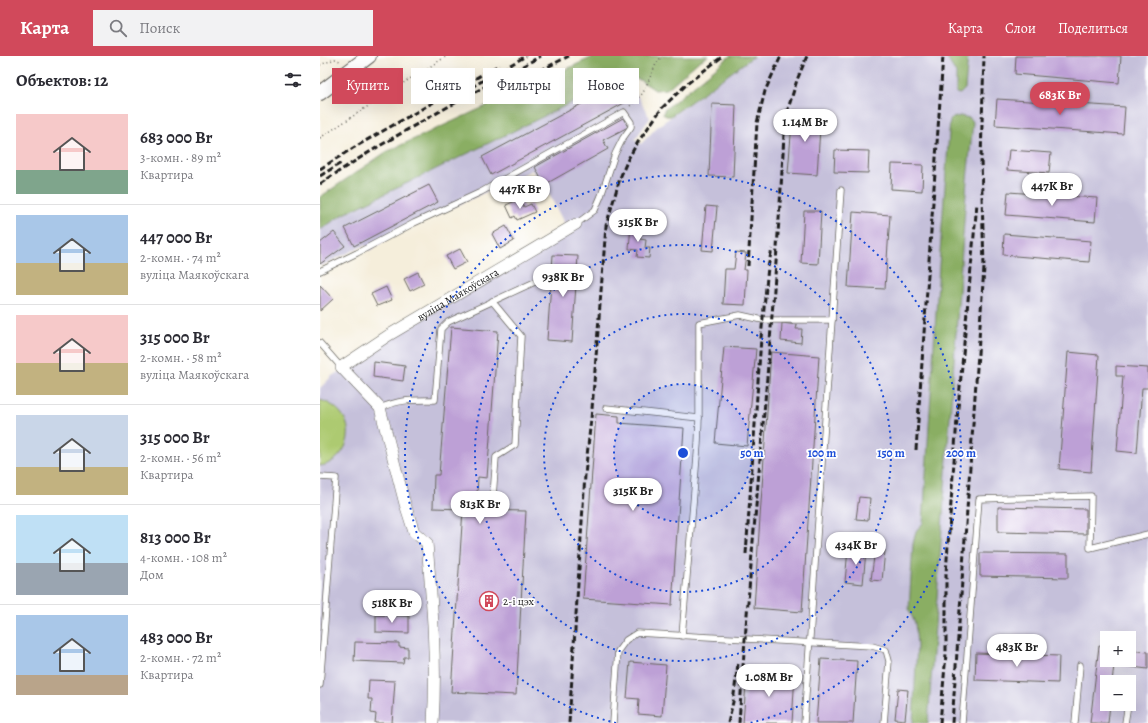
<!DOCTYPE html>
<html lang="ru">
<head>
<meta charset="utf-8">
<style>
	:root { --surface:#fff; --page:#f2f2f3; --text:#2b2b33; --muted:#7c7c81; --line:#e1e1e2; --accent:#d1495b }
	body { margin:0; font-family:Alegreya,serif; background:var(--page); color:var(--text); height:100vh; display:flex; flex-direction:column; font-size:15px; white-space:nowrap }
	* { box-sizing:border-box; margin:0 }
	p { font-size:13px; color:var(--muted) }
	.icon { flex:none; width:22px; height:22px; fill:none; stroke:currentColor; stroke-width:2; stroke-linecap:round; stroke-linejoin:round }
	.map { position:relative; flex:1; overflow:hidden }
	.side { display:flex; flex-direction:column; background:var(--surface); width:320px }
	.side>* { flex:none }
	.banner { position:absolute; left:12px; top:12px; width:380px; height:36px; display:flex; gap:8px }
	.fabs { position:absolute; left:780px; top:575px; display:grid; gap:8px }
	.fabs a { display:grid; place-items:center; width:36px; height:36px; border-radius:0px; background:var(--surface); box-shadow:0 4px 16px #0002; font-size:20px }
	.price { position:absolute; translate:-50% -34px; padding:0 9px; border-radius:14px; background:#fff; color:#222; font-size:13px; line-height:26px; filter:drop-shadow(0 1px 2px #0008) }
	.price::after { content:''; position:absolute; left:50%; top:24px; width:12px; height:9px; margin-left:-6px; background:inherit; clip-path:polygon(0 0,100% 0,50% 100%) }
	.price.on { background:var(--accent); color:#fff }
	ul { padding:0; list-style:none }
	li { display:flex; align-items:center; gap:12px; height:100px; padding:0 16px }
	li+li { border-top:1px solid var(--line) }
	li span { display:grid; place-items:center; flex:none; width:112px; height:80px; border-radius:0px; color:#555 }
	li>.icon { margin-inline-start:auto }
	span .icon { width:48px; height:48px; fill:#fffc; stroke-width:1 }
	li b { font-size:17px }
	h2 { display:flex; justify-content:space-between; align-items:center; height:48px; padding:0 16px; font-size:17px }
	.chip { padding:0 14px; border-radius:0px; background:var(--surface); box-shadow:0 4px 16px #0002; font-size:14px; line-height:36px }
	.chip.on { background:var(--accent); color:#fff }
	header { display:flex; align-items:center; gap:24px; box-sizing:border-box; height:56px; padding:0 20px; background:var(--accent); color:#fff }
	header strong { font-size:19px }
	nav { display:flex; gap:22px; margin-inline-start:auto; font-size:14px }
	.search { width:280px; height:36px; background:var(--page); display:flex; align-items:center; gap:10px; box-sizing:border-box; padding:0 14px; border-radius:0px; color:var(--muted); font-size:15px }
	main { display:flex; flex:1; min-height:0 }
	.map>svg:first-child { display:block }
	.industrial { fill:#c5c0da; fill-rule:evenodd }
	.green { fill:#adca71; stroke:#647346 }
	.forest { fill:#8aae63; stroke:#536540 }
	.building { fill:#bda0d6 }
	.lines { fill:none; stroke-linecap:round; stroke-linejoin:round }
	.service-casing { stroke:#68665f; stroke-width:7 }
	.minor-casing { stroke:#68665f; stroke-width:12 }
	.tertiary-casing { stroke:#68665f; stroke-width:16 }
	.path { stroke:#68665f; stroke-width:1.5; stroke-dasharray:1 3; stroke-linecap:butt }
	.service { stroke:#fff; stroke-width:5.5 }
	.minor { stroke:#fff; stroke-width:11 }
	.tertiary { stroke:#fff; stroke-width:14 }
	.rail { stroke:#1c1c1c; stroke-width:3; stroke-dasharray:6 3; stroke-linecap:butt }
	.ring { fill:none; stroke:#1d4ed8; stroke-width:2; stroke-dasharray:2 4 }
	.labels { text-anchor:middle; stroke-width:3.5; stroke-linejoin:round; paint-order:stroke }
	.street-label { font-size:11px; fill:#1c1c1c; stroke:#fff }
	.poi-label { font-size:11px; fill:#1c1c1c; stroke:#fff; text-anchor:start }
	.centre { fill:#1d4ed8; stroke:#fff; stroke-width:2 }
	.ring-label { font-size:12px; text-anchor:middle; font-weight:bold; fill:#1d4ed8; stroke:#fff; stroke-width:3.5; stroke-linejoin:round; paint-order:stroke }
</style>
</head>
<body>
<header>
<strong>Карта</strong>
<div class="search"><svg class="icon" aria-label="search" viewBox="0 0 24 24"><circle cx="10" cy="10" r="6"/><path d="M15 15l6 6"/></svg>Поиск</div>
<nav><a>Карта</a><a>Слои</a><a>Поделиться</a></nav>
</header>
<main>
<section class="side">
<h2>Объектов: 12<svg class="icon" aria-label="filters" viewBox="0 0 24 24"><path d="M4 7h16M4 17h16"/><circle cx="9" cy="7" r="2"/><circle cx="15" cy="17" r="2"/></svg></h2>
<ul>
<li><span style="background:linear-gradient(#f6c9c9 70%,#7fa58c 0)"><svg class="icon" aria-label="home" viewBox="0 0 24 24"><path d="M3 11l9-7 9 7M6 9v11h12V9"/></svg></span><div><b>683 000 Br</b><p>3-комн. · 89 m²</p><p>Квартира</p></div></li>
<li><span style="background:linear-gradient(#a9c7e8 60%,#c2b280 0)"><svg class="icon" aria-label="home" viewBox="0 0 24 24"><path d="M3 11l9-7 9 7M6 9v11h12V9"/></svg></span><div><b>447 000 Br</b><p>2-комн. · 74 m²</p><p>вуліца Маякоўскага</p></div></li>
<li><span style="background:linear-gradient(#f6c9c9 60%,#c2b280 0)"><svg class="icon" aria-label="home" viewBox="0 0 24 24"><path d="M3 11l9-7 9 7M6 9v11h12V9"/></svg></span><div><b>315 000 Br</b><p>2-комн. · 58 m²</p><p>вуліца Маякоўскага</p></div></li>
<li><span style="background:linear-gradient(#c9d6e8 65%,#c2b280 0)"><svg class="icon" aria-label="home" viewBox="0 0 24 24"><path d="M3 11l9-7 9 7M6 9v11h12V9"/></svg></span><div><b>315 000 Br</b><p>2-комн. · 56 m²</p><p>Квартира</p></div></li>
<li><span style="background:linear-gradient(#bfe0f5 60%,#9aa5b1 0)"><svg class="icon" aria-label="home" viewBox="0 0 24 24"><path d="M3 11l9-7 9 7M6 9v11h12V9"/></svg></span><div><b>813 000 Br</b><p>4-комн. · 108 m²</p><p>Дом</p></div></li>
<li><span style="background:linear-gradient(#a9c7e8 75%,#b9a48a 0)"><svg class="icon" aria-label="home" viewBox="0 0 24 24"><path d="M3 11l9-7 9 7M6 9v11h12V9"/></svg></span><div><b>483 000 Br</b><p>2-комн. · 72 m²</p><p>Квартира</p></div></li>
</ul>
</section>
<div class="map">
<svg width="828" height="667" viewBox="0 0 828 667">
	<rect width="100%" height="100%" fill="#fff"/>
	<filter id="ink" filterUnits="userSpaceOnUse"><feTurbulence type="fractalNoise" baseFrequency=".025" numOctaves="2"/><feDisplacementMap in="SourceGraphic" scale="8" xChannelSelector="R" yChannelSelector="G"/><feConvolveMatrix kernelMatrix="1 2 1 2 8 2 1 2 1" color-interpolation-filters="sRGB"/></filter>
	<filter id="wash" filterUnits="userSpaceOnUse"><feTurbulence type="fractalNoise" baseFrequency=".012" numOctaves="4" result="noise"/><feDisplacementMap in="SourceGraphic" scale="16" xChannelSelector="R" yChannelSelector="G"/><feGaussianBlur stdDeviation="0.9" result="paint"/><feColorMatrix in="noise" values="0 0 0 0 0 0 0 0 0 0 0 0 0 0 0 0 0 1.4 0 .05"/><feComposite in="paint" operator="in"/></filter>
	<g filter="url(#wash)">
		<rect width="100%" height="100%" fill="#f5eedb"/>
		<path class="industrial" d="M434 0H828V667H0V332L12 320 246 171 230 140 212 114 71 181 49 195 45 189 0 210V174L22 159 306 20 330 62 315 83 321 88 337 71ZM787 582H809V604H787ZM787 626H809V648H787Z"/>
		<path class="green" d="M0 344C26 351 38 378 19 400 14 405 7 409 0 410Z"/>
		<g class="forest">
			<path d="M275 0H388L378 6 347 33 335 34 320 24 306 20 22 159 0 174V141L66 96Z"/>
			<path d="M410 0H434L351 60H346L343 58 344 54Z"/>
			<path d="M628 0H648L645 33 640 38 636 37V17L628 4Z"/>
			<path d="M640 60 650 62 653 66 647 124 608 667H593L597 589 595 567 589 554 593 488 596 475 603 467 619 209 630 64 632 62Z"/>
		</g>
		<g id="blocks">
			<g class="building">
				<path d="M696 0H801L799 27 695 18Z"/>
				<path d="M297 29 306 46 171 119 162 101Z"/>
				<path d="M677 43 805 51 803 78 675 69Z"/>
				<path d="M392 48 416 49 413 121 389 120Z"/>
				<path d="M473 54 501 56 497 119 468 117Z"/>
				<path d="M303 62 308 71 283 84 288 93 224 129 215 111Z"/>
				<path d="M515 94 549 95 548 117 514 116Z"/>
				<path d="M689 94 731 97 729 117 687 114Z"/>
				<path d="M572 108 603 109 602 135 571 133Z"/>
				<path d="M109 129 118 146 34 190 25 172Z"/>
				<path d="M688 136 777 142 775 166 686 159Z"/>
				<path d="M200 143 204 151 211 148 215 156 197 164 195 160 192 162 186 149Z"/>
				<path d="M386 150 397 151 393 195 382 194Z"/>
				<path d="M484 155H501L498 208 481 207Z"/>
				<path d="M533 156 570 159 565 233 528 231Z"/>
				<path d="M311 169 321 170 320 183 326 184 325 192H330L329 202 317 201 318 194 309 193Z"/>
				<path d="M186 170 194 185 180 193 172 178Z"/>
				<path d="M14 176 25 190 0 208V187Z"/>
				<path d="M684 178 771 185 769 206 683 199Z"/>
				<path d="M140 193 147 206 133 213 126 200Z"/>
				<path d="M416 196 426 197 424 214H427L425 249 403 248 405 213H414Z"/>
				<path d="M233 199 258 200 252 286 227 284Z"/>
				<path d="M98 216 104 228 90 235 84 223Z"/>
				<path d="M0 229 13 243 0 255Z"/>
				<path d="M66 231 72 244 57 250 51 238Z"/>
				<path d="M462 267 477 269 476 273H482L481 287 461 285Z"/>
				<path d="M131 271 178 275 167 422 158 421 156 454 206 455 196 639 131 636 143 453 113 452 114 419H119Z"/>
				<path d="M404 291 436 293 427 390 395 387Z"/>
				<path d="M451 296 499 300 482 556 434 552Z"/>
				<path d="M748 296 779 299 771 416 739 413Z"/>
				<path d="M54 306 85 310 83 325 53 321Z"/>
				<path d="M796 310 828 312V332H822L817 397 797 395 803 320H796Z"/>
				<path d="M276 358 299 360V367L364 372 352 549 263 543Z"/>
				<path d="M539 441 550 442 548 464 536 463Z"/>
				<path d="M678 451 766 453V478L678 476Z"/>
				<path d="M528 493 546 495 543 528 525 526Z"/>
				<path d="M555 493 565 494 562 525 551 524Z"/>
				<path d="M660 497 748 498V522L660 520Z"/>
				<path d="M56 559 89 560V577L56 576Z"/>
				<path d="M35 586 79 587V591L88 592V601H84L83 607 34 605Z"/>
				<path d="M779 590 787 591V604H809V594L828 596V613L794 609 792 626H787V648H790L788 667H770Z"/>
				<path d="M656 597 739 600 738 627 655 624Z"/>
				<path d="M501 603 537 605 533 667H496Z"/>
				<path d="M310 606 346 609 342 660 318 658 319 643 307 642Z"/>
				<path d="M427 614 475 618 472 667H423Z"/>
				<path d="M49 624 75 625 72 667H55L56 658 51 657 52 643H48Z"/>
				<path d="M578 633 588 634 585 664 575 663Z"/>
			</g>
		</g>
	</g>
	<g filter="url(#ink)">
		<use href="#blocks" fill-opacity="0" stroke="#68665f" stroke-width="1"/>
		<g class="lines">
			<g class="service-casing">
				<g id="service">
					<path d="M0 215 37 197 94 167 161 136 304 56 311 66V71L303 82 295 98 281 140 275 154 256 168"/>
					<path d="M172 245 201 280 195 389 176 401 173 440"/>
					<path d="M0 287 21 311"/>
					<path d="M60 352C80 343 94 344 115 344L121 273 128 266 219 224"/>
					<path d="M286 352 379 362V267L420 259 443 264H512"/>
					<path d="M0 421 16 422 0 629"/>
					<path d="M362 580 378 388 379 362"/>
					<path d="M809 640 811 626"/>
					<path d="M293 667 298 595 306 584 317 577 552 590 566 594 569 605 564 667"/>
					<path d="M484 667 521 134"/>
					<path d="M642 667 659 443 771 440 770 492 828 478"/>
					<path d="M755 667 760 609"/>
					<path d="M805 667 808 648"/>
				</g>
			</g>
			<g class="minor-casing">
				<g id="minor">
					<path id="s1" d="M113 667C117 607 112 546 107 487L94 476 85 448 60 352 21 311 69 279 256 168"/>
				</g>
			</g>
			<g class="tertiary-casing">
				<path id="tertiary" d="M0 37 49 0"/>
			</g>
			<g class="path">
				<path d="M0 9 15 3 22 6"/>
				<path d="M310 50 323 37 336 8 342 0"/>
				<path d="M0 82 80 29 127 0"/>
			</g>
			<use href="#service" class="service"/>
			<use href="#minor" class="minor"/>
			<use href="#tertiary" class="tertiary"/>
			<g class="rail">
				<path d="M143 36 206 0"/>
				<path d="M172 39 249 0"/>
				<path d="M0 113 33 92 179 9"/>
				<path d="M0 120 21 107"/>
				<path d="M0 128C70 80 147 41 221 0"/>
				<path d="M428 210 437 67 445 35 461 0"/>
				<path d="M596 394 623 0"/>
				<path d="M426 498 441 282 448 211 452 193"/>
				<path d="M249 667 265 419 272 353 286 170 300 122 308 103 318 86 342 52 368 27 403 0"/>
				<path d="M408 667 413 646 418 608"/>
				<path d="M419 667C432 471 454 275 464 78L468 53 477 24 487 0"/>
				<path d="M620 667 626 598V517L637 363 657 147"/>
				<path d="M632 667 664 212 661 102 664 0"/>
			</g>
		</g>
	</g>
	<circle cx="363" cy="397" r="69" fill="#1d4ed8" fill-opacity=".12"/>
	<g class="ring">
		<circle cx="363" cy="397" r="69"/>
		<circle cx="363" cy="397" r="139"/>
		<circle cx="363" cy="397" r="208"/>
		<path d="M296 667A278 278 0 1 1 430 667"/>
	</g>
	<defs>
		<g id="building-ring" transform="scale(1)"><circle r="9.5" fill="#fff" stroke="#d1495b" stroke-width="1.5"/><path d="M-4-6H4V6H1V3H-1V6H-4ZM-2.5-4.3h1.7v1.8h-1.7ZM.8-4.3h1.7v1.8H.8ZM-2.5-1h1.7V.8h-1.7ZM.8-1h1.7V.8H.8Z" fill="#d1495b"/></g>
	</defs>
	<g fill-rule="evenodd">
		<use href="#building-ring" x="169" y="545"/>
	</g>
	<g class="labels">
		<g class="street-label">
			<text dy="4" stroke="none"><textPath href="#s1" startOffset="520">вуліца Маякоўскага</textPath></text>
		</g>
		<g class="poi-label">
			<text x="183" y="549">2-і цэх</text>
		</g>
	</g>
	<circle cx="363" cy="397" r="6" class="centre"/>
	<g class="ring-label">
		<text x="432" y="401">50 m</text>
		<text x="502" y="401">100 m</text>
		<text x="571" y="401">150 m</text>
		<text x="641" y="401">200 m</text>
	</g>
</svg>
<div class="fabs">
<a>+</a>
<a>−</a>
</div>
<b class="price on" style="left:740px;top:60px">683K Br</b>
<b class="price" style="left:485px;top:87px">1.14M Br</b>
<b class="price" style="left:732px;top:151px">447K Br</b>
<b class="price" style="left:200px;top:154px">447K Br</b>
<b class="price" style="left:318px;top:187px">315K Br</b>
<b class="price" style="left:243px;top:242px">938K Br</b>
<b class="price" style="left:313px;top:456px">315K Br</b>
<b class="price" style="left:160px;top:469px">813K Br</b>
<b class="price" style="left:536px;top:510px">434K Br</b>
<b class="price" style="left:72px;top:568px">518K Br</b>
<b class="price" style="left:697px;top:612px">483K Br</b>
<b class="price" style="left:449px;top:642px">1.08M Br</b>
<div class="banner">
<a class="chip on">Купить</a>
<a class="chip">Снять</a>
<a class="chip">Фильтры</a>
<a class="chip">Новое</a>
</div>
</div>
</main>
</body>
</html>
